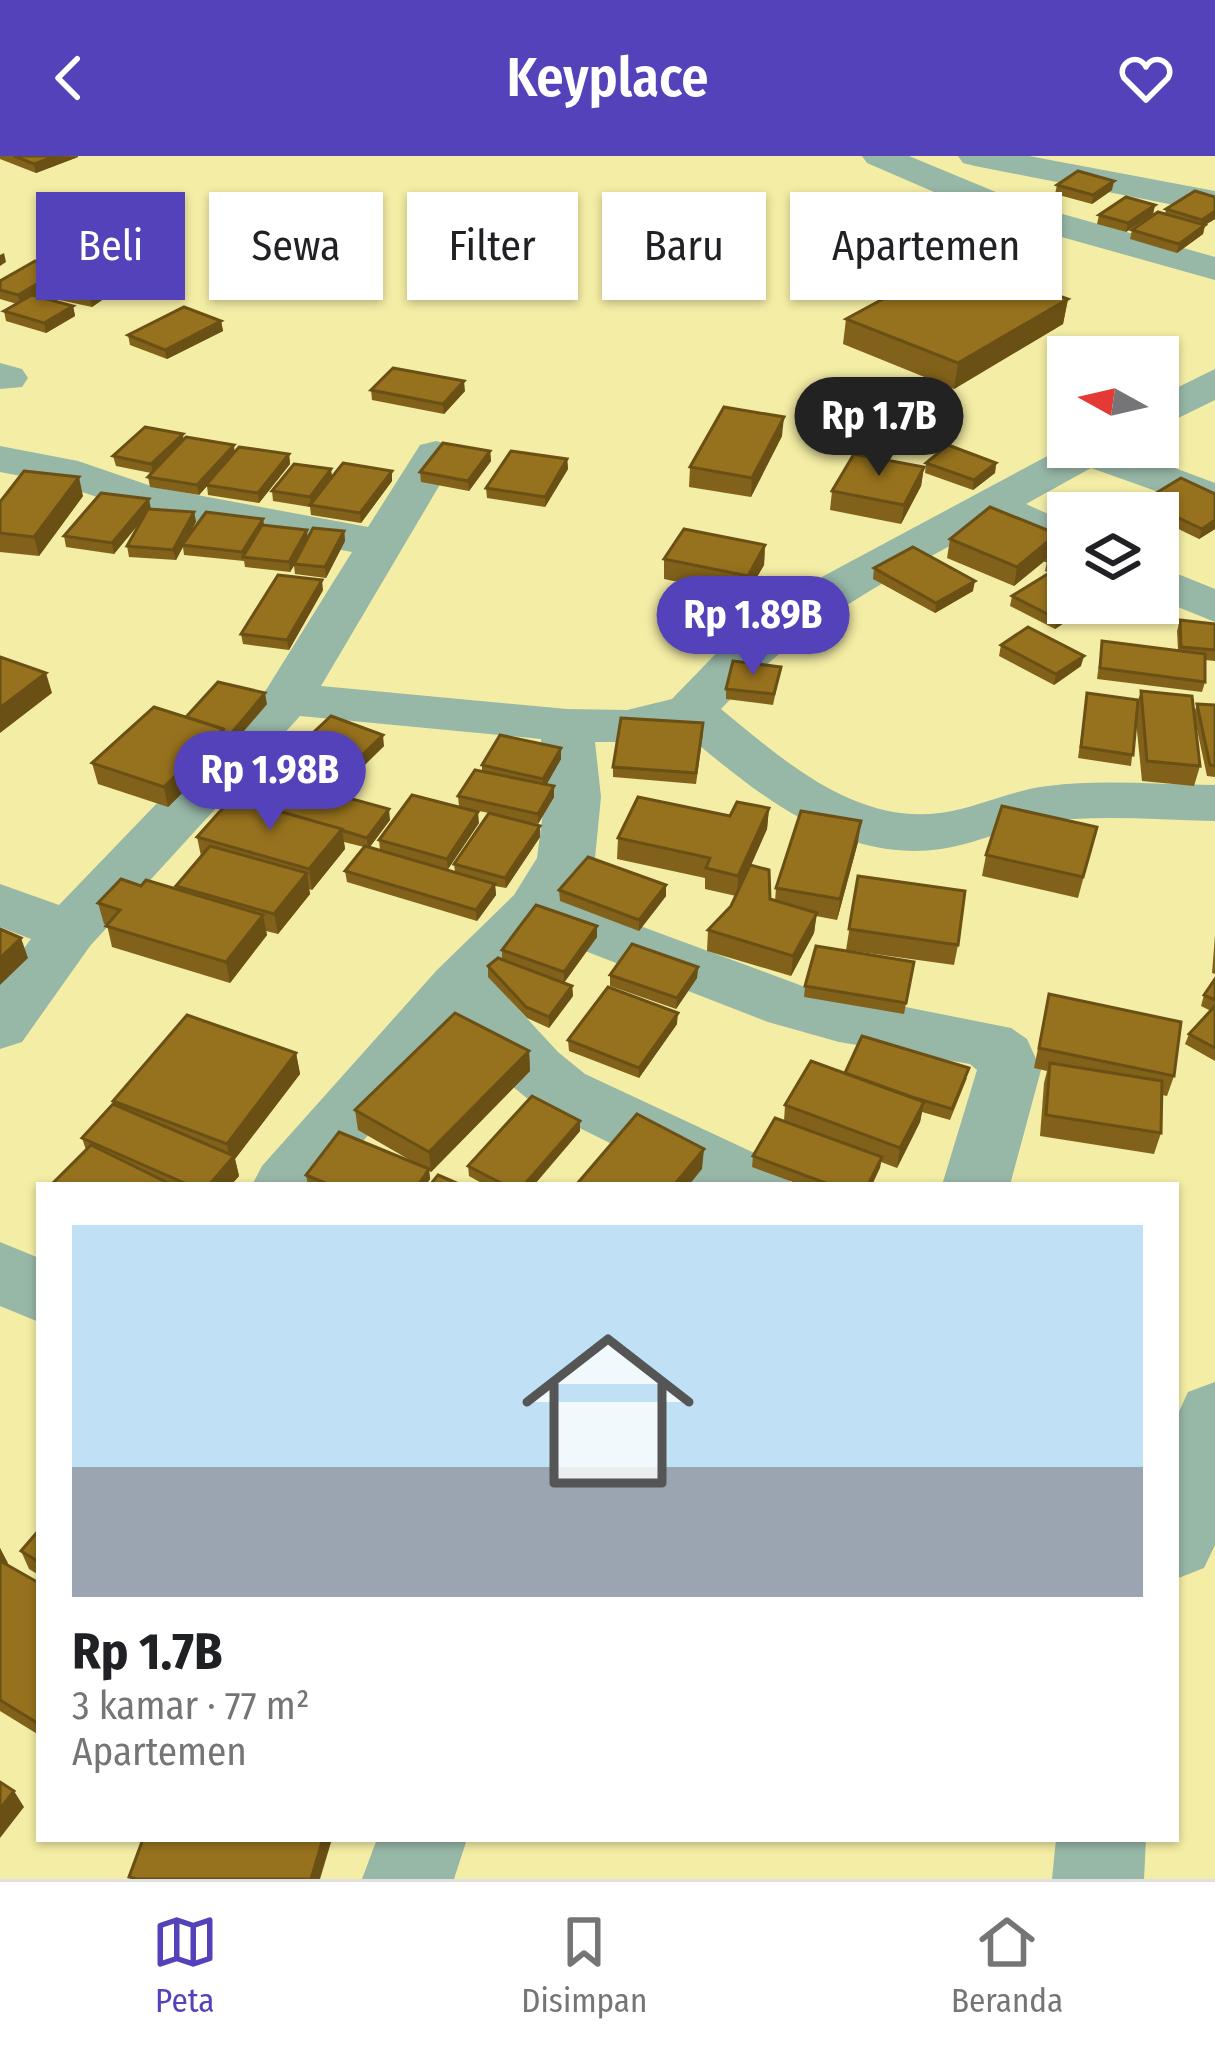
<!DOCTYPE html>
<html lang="id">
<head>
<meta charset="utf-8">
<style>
	:root { --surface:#fff; --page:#f2f2f2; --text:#202124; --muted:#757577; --line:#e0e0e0; --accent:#5342ba }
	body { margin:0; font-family:"Fira Sans Condensed",sans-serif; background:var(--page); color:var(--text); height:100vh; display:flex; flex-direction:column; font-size:45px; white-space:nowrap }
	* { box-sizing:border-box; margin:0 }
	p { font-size:39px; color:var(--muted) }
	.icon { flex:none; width:66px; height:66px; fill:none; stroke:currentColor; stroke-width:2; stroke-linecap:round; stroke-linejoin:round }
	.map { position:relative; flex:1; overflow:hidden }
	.details { position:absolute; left:36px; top:1026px; width:1143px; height:660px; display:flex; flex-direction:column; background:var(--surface); border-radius:0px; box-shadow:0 3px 9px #0004 }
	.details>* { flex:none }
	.banner { position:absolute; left:36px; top:36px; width:1143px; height:108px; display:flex; gap:24px }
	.needle { width:78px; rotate:278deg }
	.controls { position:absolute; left:1047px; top:180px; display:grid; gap:24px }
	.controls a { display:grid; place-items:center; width:132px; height:132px; border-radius:0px; background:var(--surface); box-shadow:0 3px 9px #0004; font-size:60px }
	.price { position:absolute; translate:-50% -102px; padding:0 27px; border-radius:42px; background:var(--accent); color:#fff; font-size:39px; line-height:78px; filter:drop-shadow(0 3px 6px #0008) }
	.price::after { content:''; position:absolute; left:50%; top:72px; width:36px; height:27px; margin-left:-18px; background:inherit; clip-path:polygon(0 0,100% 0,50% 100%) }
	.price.current { background:#222; color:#fff }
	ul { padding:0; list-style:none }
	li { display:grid; align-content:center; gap:24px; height:636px; padding:0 36px }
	li span { display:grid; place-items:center; height:372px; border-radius:0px; color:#555 }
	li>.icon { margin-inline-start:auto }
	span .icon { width:216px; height:216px; fill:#fffc; stroke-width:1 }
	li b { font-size:51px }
	.chip { padding:0 42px; border-radius:0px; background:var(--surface); box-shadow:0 3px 9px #0004; font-size:42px; line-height:108px }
	.chip.current { background:var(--accent); color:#fff }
	header { display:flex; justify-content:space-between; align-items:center; height:156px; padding:0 36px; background:var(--accent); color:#fff; font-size:54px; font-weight:600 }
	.tabs { display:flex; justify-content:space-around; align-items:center; height:168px; border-top:3px solid var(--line); background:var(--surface); font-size:33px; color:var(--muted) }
	.tabs a { display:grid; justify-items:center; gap:6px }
	.tabs .current { color:var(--accent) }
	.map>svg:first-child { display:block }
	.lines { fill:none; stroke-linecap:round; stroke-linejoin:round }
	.street { fill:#97b7a7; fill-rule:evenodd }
	.wall { fill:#82621a }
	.shaded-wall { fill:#6a5015 }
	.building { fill:#97721e; stroke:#6a5015; stroke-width:3 }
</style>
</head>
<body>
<header><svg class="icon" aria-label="back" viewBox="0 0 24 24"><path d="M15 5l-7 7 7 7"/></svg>Keyplace<svg class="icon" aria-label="heart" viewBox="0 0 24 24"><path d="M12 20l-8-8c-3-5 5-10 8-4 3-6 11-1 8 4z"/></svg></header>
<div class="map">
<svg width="1215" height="1723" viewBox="0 0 1215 1723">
	<rect width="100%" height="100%" fill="#f4eda5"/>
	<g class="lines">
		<g class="street">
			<path d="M862 0H909L1020 46 1215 101V124L994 62 867 7Z"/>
			<path d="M958 0H1029L1215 35V57L975 10 963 7Z"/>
			<path d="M0 207 22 213 28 222 22 231 0 233Z"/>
			<path d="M1215 213V244L1158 272V241Z"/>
			<path d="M436 285 452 289 458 298 321 530 567 553 627 554 672 543 732 481 818 423 1068 289 1119 291 1215 327V356L1091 312 1026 348 1068 367V398L992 367C888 424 803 465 721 553 783 604 854 668 940 657 977 652 1011 634 1048 630 1103 623 1160 629 1215 629V665C1160 664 1104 659 1048 665 1011 670 978 688 941 693 839 708 752 634 680 573L627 586H595L601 641 595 702 570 744 805 831 1011 872 1027 883 1041 914 1010 1029H942L977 914 970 908 839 886 768 866 544 779 496 829 558 896 585 918 782 1010 792 1029H695L539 952 512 930 460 870 326 1029H252L262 1010 437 814 514 739 537 702 545 641 541 583 300 560 90 790 22 886 0 893V824L31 783 0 771V728L59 749 266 534 352 396 145 357 52 326 0 316V290L78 305 154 331 368 371 420 289Z"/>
			<path d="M1158 410 1215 433V466L1158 443Z"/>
			<path d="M0 1086 39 1102V1166L0 1150Z"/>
			<path d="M1215 1226V1389L1204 1412 1176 1423V1262L1188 1236Z"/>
			<path d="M377 1683H467L454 1723H362Z"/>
			<path d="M1056 1683H1146L1144 1723H1052Z"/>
		</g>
	</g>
	<g class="wall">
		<path d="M0 0H78V1L36 17 0 3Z"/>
		<path d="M1057 29 1112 34 1092 48 1055 38Z"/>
		<path d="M1215 41V63L1205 69 1203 78 1177 97 1130 83 1132 74 1165 58 1166 53Z"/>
		<path d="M1155 49 1153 58 1126 76 1097 68 1099 59Z"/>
		<path d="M64 112 65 121 113 125 115 135 92 151 50 142 48 133 54 129 35 140 73 150 75 160 46 177 6 165 4 155 17 148 0 143V125Z"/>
		<path d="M1068 143 1063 168 954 233 843 188 846 163Z"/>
		<path d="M221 165 223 175 167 203 130 189 128 179Z"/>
		<path d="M371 234 465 235 444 258 372 244Z"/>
		<path d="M782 280 751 341 689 331 690 311Z"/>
		<path d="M184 284 235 295 289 298 290 308 259 347 208 339 207 330 199 339 150 331 148 321 151 317 116 310 113 300Z"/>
		<path d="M490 295 491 305 469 335 421 326 420 316Z"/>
		<path d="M567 303 568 313 545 351 487 342 486 332Z"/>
		<path d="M926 307H996L995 317 973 334 925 317Z"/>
		<path d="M924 311 921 330 901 368 830 354 832 335Z"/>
		<path d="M331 313 332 321 392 315V325L361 367 311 359 310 351 273 345 272 335Z"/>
		<path d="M1215 338V373L1199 383 1158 363V357H1145L1140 355 1143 345Z"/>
		<path d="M83 340 39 400 0 396V346Z"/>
		<path d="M150 353 194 356 196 366 189 379 263 363 264 369 308 382 344 375 345 385 326 422 295 418 294 410 290 416 245 411 244 405 184 399 183 391 176 404 129 401 127 390 142 364 114 398 66 391 64 380Z"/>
		<path d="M1057 378 1053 398 1014 430 947 402 950 383Z"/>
		<path d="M765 389 764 409 746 440 664 423V403Z"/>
		<path d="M1068 391V447H1094L1055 473 1010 450 1012 440 1049 417 1045 415 1047 405Z"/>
		<path d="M874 412 973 435 935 457 873 423Z"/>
		<path d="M323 434 289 494 243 488 241 478Z"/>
		<path d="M1180 464 1215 468V505L1205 504V526L1202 536 1097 523 1102 485 1178 494 1177 475Z"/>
		<path d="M1001 489 1081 510 1054 529 999 500Z"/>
		<path d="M781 511 773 549 726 543V533Z"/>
		<path d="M1141 535 1194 557 1197 548 1215 549V621L1207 620 1195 564 1200 610 1194 630 1142 625 1136 565 1131 610 1078 602 1087 537 1138 544Z"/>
		<path d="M267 548 231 590 226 588 227 593 168 651 98 628 92 607 186 561Z"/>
		<path d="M703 578 696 628 613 621V611Z"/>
		<path d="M384 590 337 636 283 617 282 606Z"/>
		<path d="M561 603 546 629 554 641 538 668 503 661 540 681 506 732 495 730 496 739 477 765 347 726 345 715 364 691 344 686 345 693 312 734 309 733 310 738 278 778 266 775 267 779 230 827 112 791 107 769 104 768 98 747 141 730 177 734 176 730 201 700 197 681 269 652 390 664 370 691 380 694 379 684 479 667 448 713 455 716 454 708 489 657 459 651 458 640 482 615V609Z"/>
		<path d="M769 652 767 673 751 709 770 743 775 745 776 732 858 686 837 764 816 760 814 777 791 820 707 795 708 774 731 750 736 740 705 733V722L617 703 618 682Z"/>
		<path d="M1097 671 1078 742 982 720 986 699Z"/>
		<path d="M858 720 958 789 954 809 846 794Z"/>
		<path d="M559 734 666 740 639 775 560 745Z"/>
		<path d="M1215 779V818L1212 817Z"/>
		<path d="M597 781 564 826 572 830 573 840 549 872 527 862 488 821V810L502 803V794Z"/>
		<path d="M914 806 904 858 804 841 805 830Z"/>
		<path d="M698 811 697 822 676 853 610 830V819Z"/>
		<path d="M1215 823V905L1185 888 1189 878 1211 855 1201 850 1204 839Z"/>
		<path d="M1049 838 1174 920 1167 940 1162 939 1161 977 1154 998 1040 980 1044 927 1047 915 1034 912Z"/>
		<path d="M677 868 639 922 569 895 568 884Z"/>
		<path d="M529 895 530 915 431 1016 429 1015 430 1023 426 1029H308L306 1019 415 1007 358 974 355 954Z"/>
		<path d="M296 897 300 918 235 1003 239 1020 231 1029H51L86 994 82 982 114 948 113 945Z"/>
		<path d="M845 917 967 922 950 964 922 956 920 966 897 1012 881 1006 872 1029H801L752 1011 753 1000 784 965 785 949Z"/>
		<path d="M580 965V975L534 1029H485L469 1020 468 1010Z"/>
		<path d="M39 1374V1419L29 1413 21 1395Z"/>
		<path d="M0 1392 7 1409 39 1427V1579L0 1555Z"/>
	</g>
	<g class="shaded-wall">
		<path d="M56 0 78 1 36 17 34 8Z"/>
		<path d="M1114 25 1112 34 1092 48 1093 39Z"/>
		<path d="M1155 49 1153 58 1126 76 1128 67Z"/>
		<path d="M1215 55V63L1205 69 1203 78 1177 97 1179 88 1200 73 1202 64Z"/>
		<path d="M4 97 6 106 0 110V99Z"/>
		<path d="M64 112 66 122 21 149 18 139Z"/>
		<path d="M113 125 115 135 92 151 90 142Z"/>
		<path d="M1068 143 1063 168 954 233 958 207Z"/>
		<path d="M73 150 75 160 46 177 44 167Z"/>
		<path d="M221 165 223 175 167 203 165 194Z"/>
		<path d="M464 225 465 235 444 258 443 248Z"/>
		<path d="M784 261 782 280 751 341 752 322Z"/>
		<path d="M183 278 184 288 153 318 151 308Z"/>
		<path d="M234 289 235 299 199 339 197 329Z"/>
		<path d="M490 295 491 305 469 335 468 325Z"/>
		<path d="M289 298 290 308 259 347 258 337Z"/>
		<path d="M567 303 568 313 545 351V341Z"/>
		<path d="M996 307 995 317 973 334 974 324Z"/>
		<path d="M924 311 921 330 901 368 904 349Z"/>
		<path d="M331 313 332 324 311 351 310 341Z"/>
		<path d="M392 315V325L361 367 360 357Z"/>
		<path d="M79 321 83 340 39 400 34 381Z"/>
		<path d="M149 343 151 353 114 398 112 387Z"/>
		<path d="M194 356 196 366 176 404 173 394Z"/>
		<path d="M263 363 264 373 243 401V406L242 396Z"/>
		<path d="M1215 364V373L1199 383 1202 373Z"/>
		<path d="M307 374 308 384 290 416 289 406Z"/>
		<path d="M344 375 345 385 326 422 325 411Z"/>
		<path d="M1057 378 1053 398 1014 430 1017 411Z"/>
		<path d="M765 389 764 409 746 440 748 420Z"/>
		<path d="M322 424 323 434 289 494 287 484Z"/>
		<path d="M975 425 973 435 935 457 936 447Z"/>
		<path d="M1081 447H1094L1055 473 1057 463Z"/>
		<path d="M1084 500 1081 510 1054 529 1056 518Z"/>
		<path d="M46 517 52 537 0 577V552Z"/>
		<path d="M265 537 267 548 231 590 230 579Z"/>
		<path d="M223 573 227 593 168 651 164 631Z"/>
		<path d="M383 579 384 590 337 636 335 625Z"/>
		<path d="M561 592V603L544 633 543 623Z"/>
		<path d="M554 630V641L538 668V658Z"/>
		<path d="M769 652 767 673 737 741 738 720Z"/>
		<path d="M389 653 390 664 368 693 367 682Z"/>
		<path d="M478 656 479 667 448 713 447 703Z"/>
		<path d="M861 665 858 686 837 764 840 743Z"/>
		<path d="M540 670V681L506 732 505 722Z"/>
		<path d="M342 673 345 693 312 734 309 713Z"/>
		<path d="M307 717 310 738 278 778 274 758Z"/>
		<path d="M495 728 496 739 477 765 476 754Z"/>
		<path d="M666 729V740L639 775V764Z"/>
		<path d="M817 757 814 777 791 820 793 800Z"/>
		<path d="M263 759 267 779 230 827 226 806Z"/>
		<path d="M597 770V781L564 827V816Z"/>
		<path d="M21 782 28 802 0 829V802Z"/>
		<path d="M698 811 697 822 676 853 677 842Z"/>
		<path d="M572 830 573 840 549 872V861Z"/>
		<path d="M678 857 677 868 639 922V912Z"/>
		<path d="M529 895 530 915 431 1016 429 996Z"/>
		<path d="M296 897 300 918 235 1003 239 1020 231 1029H209L230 1004 227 988Z"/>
		<path d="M924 946 920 966 897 1012 900 992Z"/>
		<path d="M580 965V975L534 1029H524Z"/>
		<path d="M704 993 702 1013 689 1029H674Z"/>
		<path d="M882 1001 880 1012 872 1029H868Z"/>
		<path d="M429 1013 430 1023 426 1029H418Z"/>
		<path d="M0 1392 8 1407 0 1417Z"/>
		<path d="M14 1635 24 1651 0 1682V1653Z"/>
		<path d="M323 1683H332L320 1723H311Z"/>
	</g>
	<g class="building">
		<path d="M14 0H56L34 8Z"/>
		<path d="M1078 15 1114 25 1093 39 1057 29Z"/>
		<path d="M1195 35 1215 41V55L1202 64 1166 53Z"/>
		<path d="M1126 41 1155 49 1128 67 1099 59Z"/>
		<path d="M1158 56 1205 69 1179 88 1132 74Z"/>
		<path d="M957 103 1068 143 958 207 846 163Z"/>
		<path d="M35 105 64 112 18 139 0 134V125Z"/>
		<path d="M72 116 113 125 90 142 48 133Z"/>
		<path d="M32 139 73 150 44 167 4 155Z"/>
		<path d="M184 151 221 165 165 194 128 179Z"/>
		<path d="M393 212 464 225 443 248 371 234Z"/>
		<path d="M724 251 784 261 752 322 690 311Z"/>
		<path d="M145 271 183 278 151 308 113 300Z"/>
		<path d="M186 281 234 289 197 329 148 321Z"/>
		<path d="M443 287 490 295 468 325 420 316Z"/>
		<path d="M948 289 996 307 974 324 926 307Z"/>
		<path d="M239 291 289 298 258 337 206 329Z"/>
		<path d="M511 295 567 303 545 341 486 332Z"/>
		<path d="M854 298 924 311 904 349 832 335Z"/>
		<path d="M343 307 392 315 360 357 310 349Z"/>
		<path d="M294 308 331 313 310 341 272 335Z"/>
		<path d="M24 315 79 321 34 381 0 377V346Z"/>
		<path d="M1181 322 1215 338V364L1202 373 1143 345Z"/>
		<path d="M101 337 149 343 112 387 64 380Z"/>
		<path d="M990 351 1057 378 1017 411 950 383Z"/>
		<path d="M148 353 194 356 173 394 127 390Z"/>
		<path d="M206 356 263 363 242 396 182 389Z"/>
		<path d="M262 369 307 374 289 406 243 401Z"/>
		<path d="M313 372 344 375 325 411 294 408Z"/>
		<path d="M684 373 765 389 748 420 664 403Z"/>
		<path d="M913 391 975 425 936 447 874 412Z"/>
		<path d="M1068 391V414L1047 405Z"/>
		<path d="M1051 416 1068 424V447H1081L1057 463 1012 440Z"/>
		<path d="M278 419 322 424 287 484 241 478Z"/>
		<path d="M1180 464 1215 468V494L1181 491Z"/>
		<path d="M1028 471 1084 500 1056 518 1001 489Z"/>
		<path d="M1102 485 1205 498V526L1100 512Z"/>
		<path d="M0 501 46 517 0 552Z"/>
		<path d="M733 505 781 511 774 538 726 533Z"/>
		<path d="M218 526 265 537 230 579 224 577 223 573 186 561Z"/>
		<path d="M1141 535 1192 540 1200 610 1147 605Z"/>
		<path d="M1087 537 1138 544 1133 599 1081 591Z"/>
		<path d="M1197 548 1215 549V610L1210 609Z"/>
		<path d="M154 551 223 573 164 631 92 607Z"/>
		<path d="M331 560 383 579 335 625 282 606Z"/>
		<path d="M621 562 703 567 696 617 613 611Z"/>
		<path d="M500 579 561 592 543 623 482 609Z"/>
		<path d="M475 614 554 630 538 658 458 640Z"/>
		<path d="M290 626 389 653 367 682 269 652Z"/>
		<path d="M412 639 478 656 447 703 379 684Z"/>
		<path d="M638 641 730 660 737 646 769 652 738 720 706 712 710 702 618 682Z"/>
		<path d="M232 642 342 673 309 713 197 681Z"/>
		<path d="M1002 650 1097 671 1083 721 986 699Z"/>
		<path d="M801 655 861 665 840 743 776 732Z"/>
		<path d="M489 657 540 670 505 722 454 708Z"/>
		<path d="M210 690 307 717 274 758 176 730Z"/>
		<path d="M365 690 495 728 476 754 345 715Z"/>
		<path d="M588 701 666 729 639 764 559 734Z"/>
		<path d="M750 709 769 714 770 743 817 757 793 800 708 774 731 750Z"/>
		<path d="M858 720 965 735 958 789 849 773Z"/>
		<path d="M121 723 141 730 146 724 263 759 226 806 106 770 120 754 98 747Z"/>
		<path d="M536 749 597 770 564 816 502 794Z"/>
		<path d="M0 773 21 782 0 802Z"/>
		<path d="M632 788 698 811 677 842 610 819Z"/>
		<path d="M816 790 914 806 906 847 805 830Z"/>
		<path d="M498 802 572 830 549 861 526 851 488 810Z"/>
		<path d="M1215 823V844L1204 839Z"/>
		<path d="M608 831 678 857 639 912 568 884Z"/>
		<path d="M1049 838 1181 866 1174 920 1039 892Z"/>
		<path d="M1215 850V892L1189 878Z"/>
		<path d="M455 857 529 895 429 996 355 954Z"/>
		<path d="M187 859 296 897 227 988 113 945Z"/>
		<path d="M862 880 969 912 952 953 912 941 845 917Z"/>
		<path d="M811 905 924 946 900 992 785 949Z"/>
		<path d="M1050 907 1162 925 1161 977 1046 959Z"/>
		<path d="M532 940 580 965 524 1029H505L468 1010Z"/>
		<path d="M113 948 234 1000 209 1029H189L82 982Z"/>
		<path d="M637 958 704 993 674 1029H576Z"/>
		<path d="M775 962 882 1001 868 1029H831L753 1000Z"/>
		<path d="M339 976 429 1013 418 1029H330L306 1019Z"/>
		<path d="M91 989 172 1029H51Z"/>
		<path d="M438 1019 461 1029H430Z"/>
		<path d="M39 1374V1406L21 1395Z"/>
		<path d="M2 1406 39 1427V1568L0 1544V1408Z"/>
		<path d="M0 1626 14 1635 0 1653Z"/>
		<path d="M143 1683H323L311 1723H137L129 1721Z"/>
	</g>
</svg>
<div class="controls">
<a><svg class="needle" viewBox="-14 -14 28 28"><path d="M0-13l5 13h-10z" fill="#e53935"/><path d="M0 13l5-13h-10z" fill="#757577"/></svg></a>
<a><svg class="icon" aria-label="layers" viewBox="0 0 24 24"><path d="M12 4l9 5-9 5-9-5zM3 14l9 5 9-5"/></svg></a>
</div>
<b class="price current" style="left:879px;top:323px">Rp 1.7B</b>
<b class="price" style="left:753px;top:522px">Rp 1.89B</b>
<b class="price" style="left:270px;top:677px">Rp 1.98B</b>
<div class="banner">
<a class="chip current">Beli</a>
<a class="chip">Sewa</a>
<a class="chip">Filter</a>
<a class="chip">Baru</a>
<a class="chip">Apartemen</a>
</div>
<section class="details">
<ul>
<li><span style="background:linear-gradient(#bfe0f5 65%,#9aa5b1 0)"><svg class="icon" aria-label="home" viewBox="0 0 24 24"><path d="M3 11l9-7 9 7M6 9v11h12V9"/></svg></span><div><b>Rp 1.7B</b><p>3 kamar · 77 m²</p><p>Apartemen</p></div></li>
</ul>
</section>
</div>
<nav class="tabs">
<a class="current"><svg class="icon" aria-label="map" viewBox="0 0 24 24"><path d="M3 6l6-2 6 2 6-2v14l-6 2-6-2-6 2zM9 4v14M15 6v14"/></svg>Peta</a>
<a><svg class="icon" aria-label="saved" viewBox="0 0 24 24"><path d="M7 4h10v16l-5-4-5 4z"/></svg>Disimpan</a>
<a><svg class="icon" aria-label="home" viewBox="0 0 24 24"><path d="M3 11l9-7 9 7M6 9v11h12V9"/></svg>Beranda</a>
</nav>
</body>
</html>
